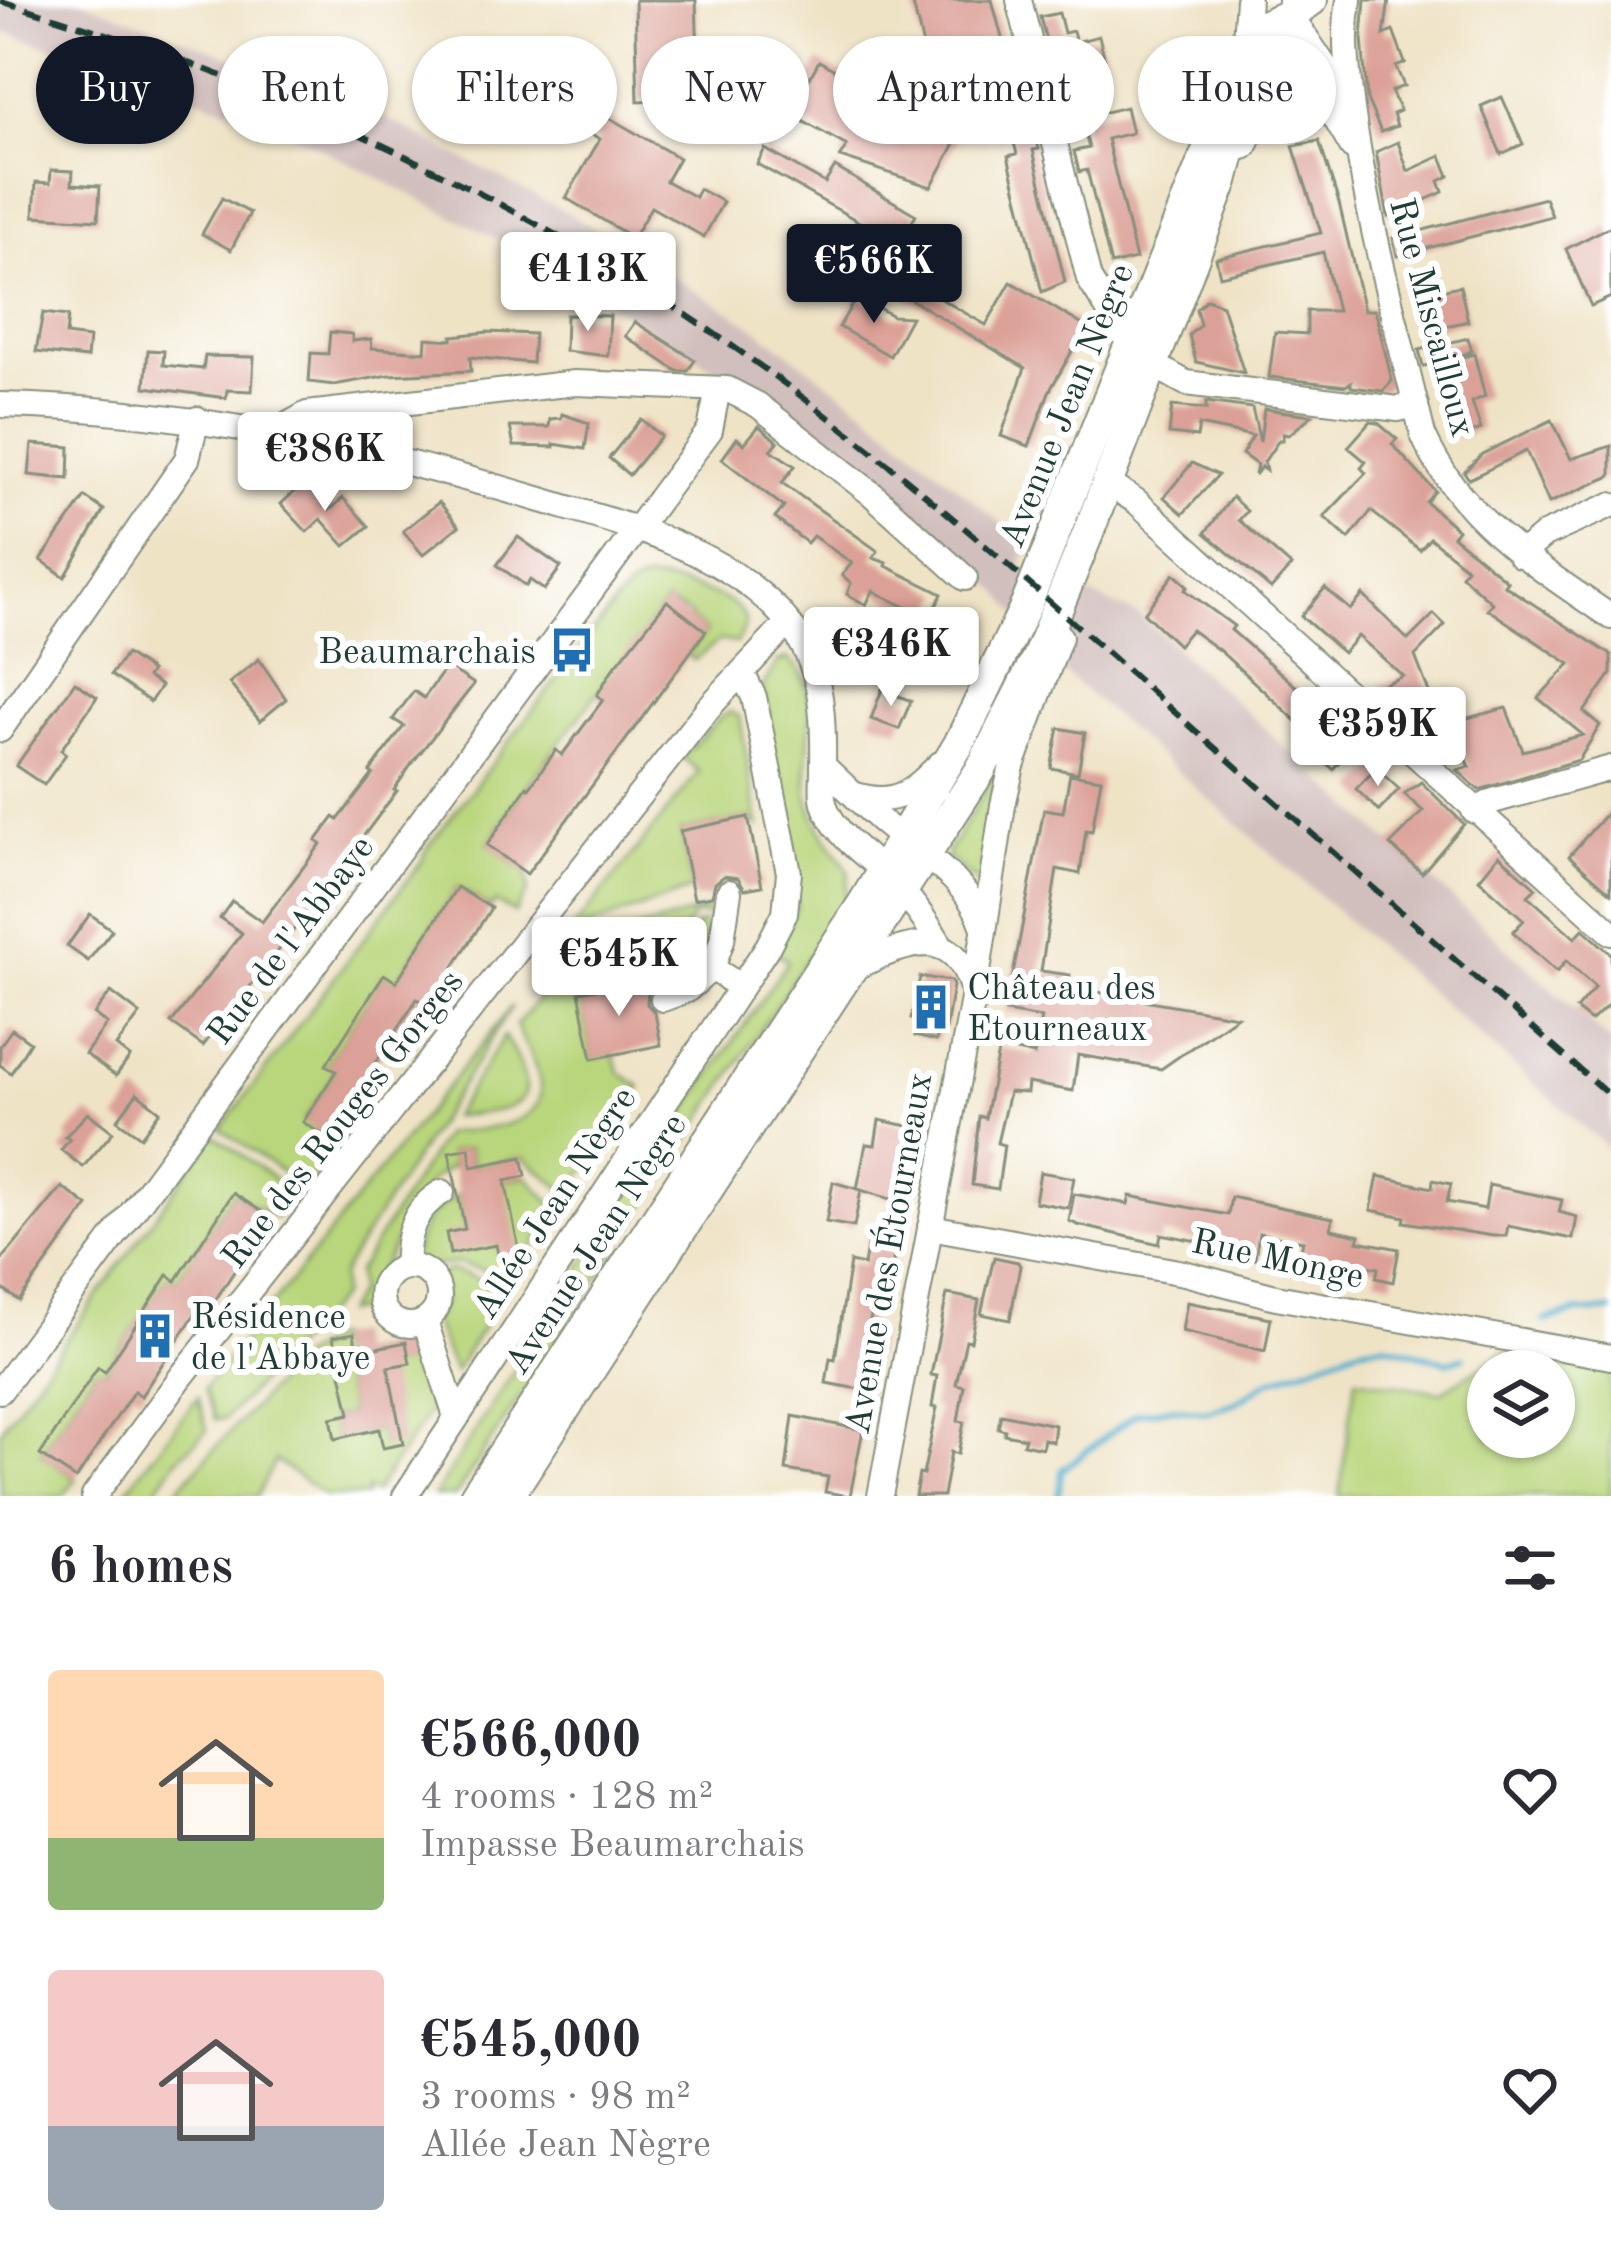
<!DOCTYPE html>
<html lang="en">
<head>
<meta charset="utf-8">
<style>
	:root { --surface:#fff; --page:#f2f2f3; --text:#2b2b33; --muted:#7c7c81; --accent:#111827 }
	body { margin:0; font-family:"Old Standard TT",serif; background:var(--page); color:var(--text); height:100vh; display:flex; flex-direction:column; font-size:45px; white-space:nowrap }
	* { box-sizing:border-box; margin:0 }
	p { font-size:39px; color:var(--muted) }
	.icon { flex:none; width:66px; height:66px; fill:none; stroke:currentColor; stroke-width:2; stroke-linecap:round; stroke-linejoin:round }
	.map { position:relative; height:1496px; overflow:hidden }
	.panel { display:flex; flex-direction:column; background:var(--surface); flex:1 }
	.panel>* { flex:none }
	.hud { position:absolute; left:36px; top:36px; width:1539px; height:108px; display:flex; gap:24px }
	.fabs { position:absolute; left:1467px; top:1350px; display:grid; gap:24px }
	.fabs a { display:grid; place-items:center; width:108px; height:108px; border-radius:50%; background:var(--surface); box-shadow:0 3px 9px #0004; font-size:60px }
	.price { position:absolute; translate:-50% -102px; padding:0 27px; border-radius:12px; background:#fff; color:#222; font-size:39px; line-height:78px; filter:drop-shadow(0 3px 6px #0008) }
	.price::after { content:''; position:absolute; left:50%; top:72px; width:36px; height:27px; margin-left:-18px; background:inherit; clip-path:polygon(0 0,100% 0,50% 100%) }
	.price.active { background:var(--accent); color:#fff }
	ul { padding:0; list-style:none }
	li { display:flex; align-items:center; gap:36px; height:300px; padding:0 48px }
	li span { display:grid; place-items:center; flex:none; width:336px; height:240px; border-radius:12px; color:#555 }
	li>.icon { margin-inline-start:auto }
	span .icon { width:144px; height:144px; fill:#fffc; stroke-width:1 }
	li b { font-size:51px }
	h2 { display:flex; justify-content:space-between; align-items:center; height:144px; padding:0 48px; font-size:51px }
	.tag { padding:0 42px; border-radius:54px; background:var(--surface); box-shadow:0 3px 9px #0004; font-size:42px; line-height:108px }
	.tag.active { background:var(--accent); color:#fff }
	.map>svg:first-child { display:block }
	.industrial { fill:#d1bfbd }
	.green { fill:#b9d67c; stroke:#6c8a58; stroke-width:3; fill-rule:evenodd }
	.lines { fill:none; stroke-linecap:round; stroke-linejoin:round }
	.stream { stroke:#4eaecd; stroke-width:6 }
	.building { fill:#dba097 }
	.minor-casing { stroke:#87907d; stroke-width:28 }
	.major-casing { stroke:#87907d; stroke-width:34 }
	.minor { stroke:#fff; stroke-width:24 }
	.major { stroke:#fff; stroke-width:30 }
	.rail { stroke:#1f3d34; stroke-width:6; stroke-dasharray:18 9; stroke-linecap:butt }
	.labels { text-anchor:middle; stroke-width:12; stroke-linejoin:round; paint-order:stroke }
	.street-label { font-size:36px; fill:#1f3d34; stroke:#fff }
	.poi-label { font-size:36px; fill:#1f3d34; stroke:#fff; text-anchor:start }
</style>
</head>
<body>
<div class="map">
<svg width="1611" height="1496" viewBox="0 0 1611 1496">
	<rect width="100%" height="100%" fill="#fff"/>
	<filter id="ink" filterUnits="userSpaceOnUse"><feTurbulence type="fractalNoise" baseFrequency=".00833" numOctaves="2"/><feDisplacementMap in="SourceGraphic" scale="24" xChannelSelector="R" yChannelSelector="G"/><feConvolveMatrix kernelMatrix="1 2 1 2 8 2 1 2 1" color-interpolation-filters="sRGB"/></filter>
	<filter id="wash" filterUnits="userSpaceOnUse"><feTurbulence type="fractalNoise" baseFrequency=".004" numOctaves="4" result="noise"/><feDisplacementMap in="SourceGraphic" scale="48" xChannelSelector="R" yChannelSelector="G"/><feGaussianBlur stdDeviation="2.7" result="paint"/><feColorMatrix in="noise" values="0 0 0 0 0 0 0 0 0 0 0 0 0 0 0 0 0 1.4 0 .05"/><feComposite in="paint" operator="in"/></filter>
	<g filter="url(#wash)">
		<rect width="100%" height="100%" fill="#efe3c6"/>
		<path class="industrial" d="M0 0H81L370 110 572 215 750 324 864 409 1028 546 1020 566 1139 615 1611 1042V1151L1067 675 999 592 905 510 756 390 710 366 551 267 297 136 128 71 0 31Z"/>
		<g class="green">
			<path d="M646 580C668 580 735 594 744 617 748 626 740 635 736 643L720 640 694 660 688 656 706 631 690 618 691 615 666 602 516 800 488 844 527 874 528 891 515 913 495 902 491 908 457 887 396 982 384 975 327 1064 336 1071 303 1121 341 1147 303 1187 221 1129 422 861 425 851 617 601 630 587Z"/>
			<path d="M787 659C828 688 800 755 808 796 814 826 832 846 849 871L845 900 455 1496H434L592 1249 788 961 775 952 797 907 763 686 777 662Z"/>
			<path d="M731 712 740 717 758 826 748 818 680 831 692 889 570 933 699 772 682 757 721 717Z"/>
			<path d="M1001 766 982 887 947 857 948 852Z"/>
			<path d="M718 906 714 916 694 915 672 947 640 965 649 979 579 992 592 1058 614 1054 619 1072 641 1087 569 1194 523 1157 473 1167 469 1148 449 1152 452 1166 432 1179 414 1205 372 1286 375 1308 345 1312 358 1291 357 1272 444 1134C476 1129 552 1130 539 1079 535 1061 523 1042 516 1025L586 944Z"/>
			<path d="M710 923 718 927 713 952 687 982 667 985 659 979 657 971 682 949 697 924Z"/>
			<path d="M512 1006 348 1262 341 1276V1296L225 1419H215L204 1389Z"/>
			<path d="M504 1036C548 1109 520 1108 452 1117Z"/>
			<path d="M214 1135 295 1194 276 1218 233 1193 176 1281 168 1276 105 1372 97 1368 40 1454 76 1479 63 1496H1L0 1431Z"/>
			<path d="M526 1176 557 1209 523 1264 491 1272 457 1263 425 1267 414 1257C420 1225 430 1212 458 1195L465 1229 450 1254 505 1181Z"/>
			<path d="M451 1270 485 1281 517 1274 454 1372 434 1323 444 1301 438 1276Z"/>
			<path d="M402 1331H422L439 1397 374 1493 367 1489 366 1496H325L275 1460 257 1496H171L299 1358 333 1337 350 1414 331 1418 335 1439 379 1429 383 1448 388 1367 410 1362Z"/>
			<path d="M1507 1351 1611 1371V1496H1339L1356 1378 1441 1392ZM1554 1371V1437H1488V1371Z"/>
			<path d="M198 1397 207 1430 175 1462 152 1496H122Z"/>
		</g>
		<g class="lines">
			<g class="stream">
				<path d="M1544 1321 1577 1312 1611 1311"/>
				<path d="M1058 1496 1062 1470 1137 1413 1171 1408 1205 1412 1235 1403 1269 1381 1359 1348 1383 1344 1448 1362 1464 1357"/>
			</g>
		</g>
		<g id="blocks">
			<g class="building">
				<path d="M635 0H696L700 116H682L681 100 638 101Z"/>
				<path d="M912 0H992L1007 57 1016 55 1039 149 1033 150 1065 282 1042 292 1008 156 1017 154 1001 95 995 96 990 81 978 85 976 77 933 87Z"/>
				<path d="M1365 0H1389L1384 35 1393 31 1405 63 1396 67 1404 86 1391 91 1400 111 1393 114 1397 126 1381 132 1367 99 1362 38Z"/>
				<path d="M1059 13 1064 33 1073 31 1076 42 1099 36 1108 72 1089 77 1087 70 1056 79 1040 17Z"/>
				<path d="M819 61 905 109 938 101 945 132 958 138 931 187 840 157 847 146 790 114Z"/>
				<path d="M561 90 679 158 666 181 695 197 699 189 723 202 704 237 651 207 633 238 566 198 600 139 550 111Z"/>
				<path d="M1502 97 1523 144 1501 154 1481 106Z"/>
				<path d="M1126 107 1132 133 1107 139 1136 259 1111 265 1087 170 1079 172 1074 151 1089 148 1081 118Z"/>
				<path d="M1319 141 1339 203 1364 310H1375L1392 381 1383 391 1351 387V382L1346 386 1269 377 1275 332 1307 334V311H1337L1323 252 1220 276 1216 258 1321 233 1293 146Z"/>
				<path d="M1398 142 1408 171 1441 156 1449 176 1439 181 1443 192 1388 216 1376 152Z"/>
				<path d="M765 149 825 183 835 167 916 215 909 227 919 233 909 250 757 164Z"/>
				<path d="M51 170 73 171 72 184 100 186 98 220 34 216 36 182 50 183Z"/>
				<path d="M222 198 250 213 231 250 202 234Z"/>
				<path d="M1545 198 1552 216 1397 256 1393 238Z"/>
				<path d="M1611 226V297L1591 306 1566 249Z"/>
				<path d="M905 278 986 325 1011 282 1091 330 1079 348 1075 346 1049 392 1029 446 1001 436 1025 368 897 291Z"/>
				<path d="M1460 286 1468 321 1433 329 1425 293Z"/>
				<path d="M857 296 893 316 911 317 890 356 839 327Z"/>
				<path d="M1207 299 1222 305 1244 373 1196 362 1189 335 1200 325 1196 309Z"/>
				<path d="M43 313 68 316 66 335 89 338 87 358 36 352Z"/>
				<path d="M566 315 610 316 608 356 565 351Z"/>
				<path d="M635 322 695 360 688 371H677L625 336Z"/>
				<path d="M330 332 352 334V341L371 339 372 348 425 352 426 338 452 340V336L488 332 534 334 532 363 470 357 471 371 389 375 334 385 309 382 311 353 328 354Z"/>
				<path d="M1468 338 1472 351 1451 360 1474 354 1485 396 1472 402 1481 429 1458 438 1436 364 1423 366 1419 350Z"/>
				<path d="M148 350 164 351 163 365 203 369 205 356 254 357 252 391 227 390 226 398 145 387Z"/>
				<path d="M1206 402 1252 408 1260 442 1264 409 1312 415 1289 435 1283 434V440H1279L1264 462 1266 471 1261 467 1255 475 1257 465 1242 454 1253 436 1199 425 1197 437 1169 434 1172 406 1206 409Z"/>
				<path d="M562 414 589 423 585 449 554 444V447L514 446 510 427H549L550 419 561 418Z"/>
				<path d="M641 419 661 436 629 475 609 458Z"/>
				<path d="M1552 420 1571 459 1611 446V476L1549 503 1526 451 1469 479 1464 472 1482 454Z"/>
				<path d="M1370 422 1378 423 1397 439 1392 444 1435 491 1426 502 1458 530 1453 536 1507 581 1504 585 1611 655V674L1584 712 1600 725 1579 760 1479 790 1457 770 1470 767 1455 734 1464 731 1460 720 1506 708 1523 751 1583 735 1538 698 1570 664 1487 609 1492 603 1461 575 1467 568 1430 538 1420 550 1371 511 1349 539 1324 517 1366 473 1361 468 1366 462 1348 447Z"/>
				<path d="M759 426 778 442 771 450 795 466 782 483 878 551 873 558 887 563 886 566 942 594 930 619 873 591 866 605 847 594 851 583 842 575 852 563 813 536 807 543 775 518 784 507 722 459 737 438 744 444Z"/>
				<path d="M32 444 70 447 69 479 29 475Z"/>
				<path d="M1192 463 1218 475 1183 514 1164 497Z"/>
				<path d="M305 482 330 510 343 498 369 526 345 546 321 519 307 532 281 504Z"/>
				<path d="M85 497 104 510 65 577 41 560Z"/>
				<path d="M1232 497 1247 511 1239 520 1291 566 1271 589 1205 533Z"/>
				<path d="M439 502 459 526 423 555 403 531Z"/>
				<path d="M518 537 561 567 544 590 530 580 526 586 497 565Z"/>
				<path d="M1174 574 1188 586 1185 590 1234 626 1231 630 1315 703 1312 707 1354 744 1333 769 1306 745 1314 737 1220 651 1191 630 1178 645 1144 613Z"/>
				<path d="M1325 588 1350 610 1363 595 1408 640 1434 614 1445 625 1415 656 1436 710 1429 702 1393 712 1377 698 1384 694 1380 686 1403 676 1358 636 1343 653 1301 616Z"/>
				<path d="M667 601 706 631 527 874 487 845 527 786 529 788 556 750 562 755 603 700 597 695 612 670Z"/>
				<path d="M126 654 151 671 147 677 161 686 150 702 111 675Z"/>
				<path d="M259 659 286 699 260 721 229 683Z"/>
				<path d="M447 666 474 684 413 762 394 790 397 791 278 951 203 1046 171 1023 242 933 220 918 232 901 262 922 321 844 316 841 334 817 338 820 373 774 370 772 404 726 393 719 414 691 424 698Z"/>
				<path d="M75 682 97 697 61 750 66 754 44 785 16 766Z"/>
				<path d="M882 689 911 701 899 729 871 719Z"/>
				<path d="M1059 728 1085 733 1078 773 1051 768Z"/>
				<path d="M1376 768 1399 789 1379 811 1356 789Z"/>
				<path d="M1070 774 1101 779 1092 831 1086 830 1080 874 1057 869 1041 971 1070 975 1068 987 1237 1016 1161 1069 1078 1055 1073 1091 1028 1083 1027 1093 1009 1092 997 1143 1004 1145 998 1189 972 1185 979 1116 985 1118 999 1047 1034 1055 1041 1018 1006 1012 1044 809 1063 812Z"/>
				<path d="M1421 782 1464 824 1422 873 1390 845 1423 811 1404 794Z"/>
				<path d="M1611 808V893L1569 856Z"/>
				<path d="M748 817 762 886 745 889 738 878 724 876 715 883 712 896 694 899 680 831Z"/>
				<path d="M1499 855 1536 888 1528 896 1575 938 1583 929 1611 954V1002L1591 1021 1576 1009 1595 987 1566 961 1557 972 1513 932 1524 920 1479 879Z"/>
				<path d="M457 887 491 908 436 995 428 1006 417 999 365 1080 378 1089 341 1147 303 1122 336 1071 326 1065 384 974 396 982Z"/>
				<path d="M90 914 112 930 88 961 67 946Z"/>
				<path d="M920 977 951 981 953 986 946 1028 940 1027 936 1041 915 1036 918 1020 911 1019Z"/>
				<path d="M649 979 647 1004 655 1013 661 1045 592 1059 579 992Z"/>
				<path d="M111 992 140 1014 116 1046 130 1057 116 1076 85 1054 107 1024 94 1014Z"/>
				<path d="M12 1029 30 1042 11 1073 0 1065V1046Z"/>
				<path d="M137 1093 160 1111 141 1137 117 1120Z"/>
				<path d="M88 1113 113 1132 83 1167 61 1150 70 1139 65 1137Z"/>
				<path d="M879 1120 918 1128 904 1203 857 1189 866 1144 875 1145Z"/>
				<path d="M469 1148 472 1167 522 1157 526 1176 505 1181 521 1259 500 1263 496 1245 450 1254 446 1233 465 1229 449 1152Z"/>
				<path d="M1040 1172 1074 1178 1068 1208 1035 1202Z"/>
				<path d="M1378 1176 1432 1188 1433 1180 1451 1184 1447 1202 1485 1209 1489 1185 1562 1200 1559 1212 1577 1217 1573 1239 1508 1226 1506 1236H1493L1404 1222 1405 1217 1371 1210Z"/>
				<path d="M833 1182 861 1190 854 1227 826 1222Z"/>
				<path d="M62 1187 88 1206 19 1301 0 1287V1262Z"/>
				<path d="M233 1193 270 1217 212 1305 205 1299 141 1396 134 1391 76 1479 40 1455 98 1367 105 1372 168 1275 176 1281Z"/>
				<path d="M1074 1194 1128 1204 1130 1196 1228 1215 1231 1197 1333 1218 1331 1229 1360 1235 1358 1241 1399 1249 1393 1282 1376 1278 1378 1268 1300 1254 1303 1241 1259 1233 1255 1259 1196 1247 1197 1241 1161 1234 1159 1244 1078 1225 1069 1221Z"/>
				<path d="M870 1230 898 1235 886 1297 875 1295 868 1331 880 1333 869 1391 826 1383 830 1358 835 1359 850 1262 864 1265Z"/>
				<path d="M994 1257 1018 1262 1020 1266 1010 1320 981 1314Z"/>
				<path d="M947 1294 979 1300 971 1341 966 1340 956 1384 964 1386 958 1421 964 1422 958 1454 951 1452 943 1496H915L919 1474 923 1475 937 1408 932 1407 937 1376 931 1375Z"/>
				<path d="M1187 1302 1271 1318 1265 1351 1182 1331Z"/>
				<path d="M354 1333 357 1352 406 1342 410 1363 388 1367 403 1444 383 1448 379 1429 335 1439 331 1418 350 1414 333 1337Z"/>
				<path d="M1001 1414 1055 1425 1053 1442 1044 1439 1042 1448 1023 1444 1025 1438 1004 1434 1005 1430 998 1428Z"/>
				<path d="M793 1416 863 1430 850 1496 825 1492 828 1477 786 1470Z"/>
			</g>
		</g>
	</g>
	<g filter="url(#ink)">
		<use href="#blocks" fill-opacity="0" stroke="#87907d" stroke-width="3"/>
		<g class="lines">
			<g class="minor-casing">
				<g id="minor">
					<path d="M1019 0 1089 279 1131 346"/>
					<path d="M1349 0C1343 36 1347 65 1351 101 1366 214 1396 324 1423 435 1459 518 1539 568 1611 617"/>
					<path d="M1295 28 1303 63 1352 147"/>
					<path d="M1300 29 1334 80 1343 102"/>
					<path d="M1244 51 1248 0"/>
					<path d="M1258 116 1281 103 1326 102"/>
					<path d="M1152 364 1186 383 1398 409 1416 405"/>
					<path d="M0 405C185 409 361 446 538 499 624 525 729 549 788 622 823 667 824 714 823 769 823 785 820 799 828 813 841 839 864 853 884 872 907 893 924 918 940 944"/>
					<path d="M275 432 307 414 575 383 727 389 758 405 872 494 965 578"/>
					<path d="M378 454 385 406"/>
					<path d="M1107 483 1136 501 1611 932"/>
					<path d="M1520 555 1544 535 1611 505"/>
					<path d="M0 730 187 459 197 419"/>
					<path d="M823 766C845 785 864 807 886 825 923 856 969 879 984 928"/>
					<path d="M856 795C896 807 913 791 940 764"/>
					<path d="M1474 811 1493 801 1611 768"/>
					<path d="M712 968 722 940 729 892"/>
					<path d="M853 968C901 947 951 919 972 988"/>
					<path d="M663 999 687 990 712 968 738 985"/>
					<path d="M930 1227 1184 1273 1276 1297 1611 1357"/>
					<path d="M407 1267C405 1236 414 1208 442 1192"/>
					<circle cx="410" cy="1296" r="29"/>
					<path d="M425 1321 456 1417"/>
					<path d="M0 1391 710 430 718 389"/>
					<path d="M94 1496 181 1377 709 707 788 623"/>
					<path d="M405 1496 768 946 785 913 789 873 754 697 742 673"/>
					<path d="M880 1496 978 972 1003 805 1012 766 1060 637"/>
				</g>
			</g>
			<g class="major-casing">
				<g id="major">
					<path d="M1243 144 1291 51 1293 0"/>
					<path d="M475 1496 864 902 959 744 1026 605 1243 61 1260 27 1292 14 1312 0"/>
					<path d="M508 1496 980 771 1038 656 1087 536 1223 181 1240 115"/>
				</g>
			</g>
			<use href="#minor" class="minor"/>
			<use href="#major" class="major"/>
			<path class="rail" d="M0 1C224 65 442 162 640 285 819 396 979 539 1136 678 1294 818 1453 958 1611 1097"/>
		</g>
	</g>
	<defs>
		<g id="bus-bare" transform="scale(3.6)"><path d="M-5-6H5V4H4V6H2V4H-2V6H-4V4H-5ZM-3.5-4V0h7V-4ZM-3.5 1.2v1.5H-2V1.2ZM2 1.2v1.5H3.5V1.2Z" fill="#1f6fb2" stroke="#fff" stroke-width="2.5" paint-order="stroke"/></g>
		<g id="building-bare" transform="scale(3.6)"><path d="M-4-6H4V6H1V3H-1V6H-4ZM-2.5-4.3h1.7v1.8h-1.7ZM.8-4.3h1.7v1.8H.8ZM-2.5-1h1.7V.8h-1.7ZM.8-1h1.7V.8H.8Z" fill="#1f6fb2" stroke="#fff" stroke-width="2.5" paint-order="stroke"/></g>
	</defs>
	<g fill-rule="evenodd">
		<use href="#bus-bare" x="572" y="650"/>
		<use href="#building-bare" x="931" y="1007"/>
		<use href="#building-bare" x="155" y="1336"/>
	</g>
	<g class="labels">
		<g class="street-label">
			<text transform="translate(1434 317) rotate(75)" y="13">Rue Miscailloux</text>
			<text transform="translate(1065 405) rotate(-68)" y="13">Avenue Jean Nègre</text>
			<text transform="translate(289 939) rotate(-53)" y="13">Rue de l'Abbaye</text>
			<text transform="translate(341 1118) rotate(-52)" y="13">Rue des Rouges Gorges</text>
			<text transform="translate(553 1202) rotate(-57)" y="13">Allée Jean Nègre</text>
			<text transform="translate(594 1243) rotate(-57)" y="13">Avenue Jean Nègre</text>
			<text transform="translate(887 1253) rotate(-80)" y="13">Avenue des Étourneaux</text>
			<text transform="translate(1278 1257) rotate(12)" y="13">Rue Monge</text>
		</g>
		<g class="poi-label">
			<text x="536" y="663" text-anchor="end">Beaumarchais</text>
			<text x="967" y="999">Château des<tspan x="967" dy="41">Etourneaux</tspan></text>
			<text x="191" y="1328">Résidence<tspan x="191" dy="41">de l'Abbaye</tspan></text>
		</g>
	</g>
</svg>
<div class="fabs">
<a><svg class="icon" aria-label="layers" viewBox="0 0 24 24"><path d="M12 4l9 5-9 5-9-5zM3 14l9 5 9-5"/></svg></a>
</div>
<b class="price active" style="left:874px;top:326px">€566K</b>
<b class="price" style="left:588px;top:334px">€413K</b>
<b class="price" style="left:325px;top:514px">€386K</b>
<b class="price" style="left:891px;top:709px">€346K</b>
<b class="price" style="left:1378px;top:789px">€359K</b>
<b class="price" style="left:619px;top:1019px">€545K</b>
<div class="hud">
<a class="tag active">Buy</a>
<a class="tag">Rent</a>
<a class="tag">Filters</a>
<a class="tag">New</a>
<a class="tag">Apartment</a>
<a class="tag">House</a>
</div>
</div>
<section class="panel">
<h2>6 homes<svg class="icon" aria-label="filters" viewBox="0 0 24 24"><path d="M4 7h16M4 17h16"/><circle cx="9" cy="7" r="2"/><circle cx="15" cy="17" r="2"/></svg></h2>
<ul>
<li><span style="background:linear-gradient(#ffd9b3 70%,#8fb573 0)"><svg class="icon" aria-label="home" viewBox="0 0 24 24"><path d="M3 11l9-7 9 7M6 9v11h12V9"/></svg></span><div><b>€566,000</b><p>4 rooms · 128 m²</p><p>Impasse Beaumarchais</p></div><svg class="icon" aria-label="heart" viewBox="0 0 24 24"><path d="M12 20l-8-8c-3-5 5-10 8-4 3-6 11-1 8 4z"/></svg></li>
<li><span style="background:linear-gradient(#f6c9c9 65%,#9aa5b1 0)"><svg class="icon" aria-label="home" viewBox="0 0 24 24"><path d="M3 11l9-7 9 7M6 9v11h12V9"/></svg></span><div><b>€545,000</b><p>3 rooms · 98 m²</p><p>Allée Jean Nègre</p></div><svg class="icon" aria-label="heart" viewBox="0 0 24 24"><path d="M12 20l-8-8c-3-5 5-10 8-4 3-6 11-1 8 4z"/></svg></li>
</ul>
</section>
</body>
</html>
